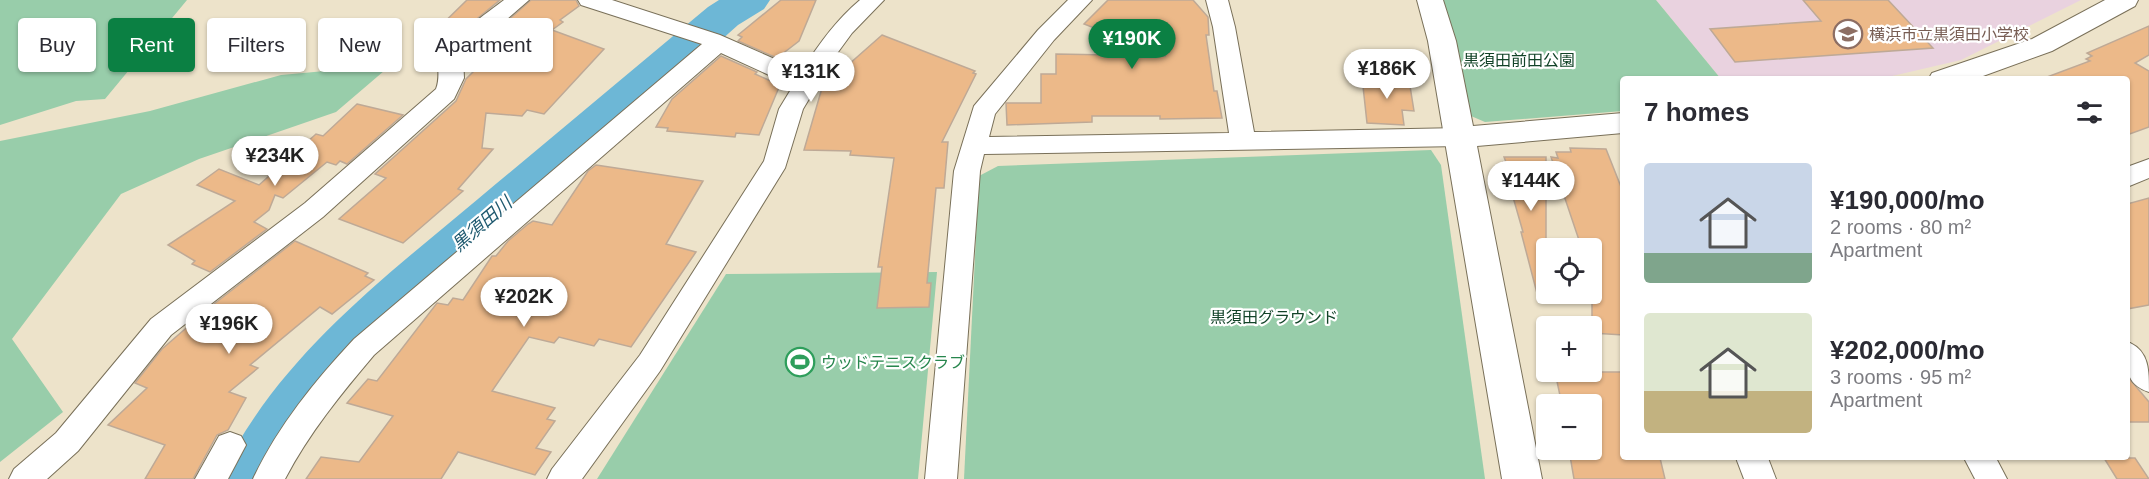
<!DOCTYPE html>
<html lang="en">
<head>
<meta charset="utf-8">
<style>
	:root { --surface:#fff; --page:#f7f7f7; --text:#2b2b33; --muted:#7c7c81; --accent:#0b8043 }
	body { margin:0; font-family:Arial,"Noto Sans JP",sans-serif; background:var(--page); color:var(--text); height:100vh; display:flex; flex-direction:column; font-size:22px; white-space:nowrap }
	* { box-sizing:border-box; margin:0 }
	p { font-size:20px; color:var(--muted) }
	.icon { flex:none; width:33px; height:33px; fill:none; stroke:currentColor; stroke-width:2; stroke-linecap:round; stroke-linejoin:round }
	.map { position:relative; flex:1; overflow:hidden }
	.panel { position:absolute; left:1620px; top:76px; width:510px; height:384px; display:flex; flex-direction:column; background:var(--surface); border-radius:6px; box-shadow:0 2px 4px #0004 }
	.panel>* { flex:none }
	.banner { position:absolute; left:18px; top:18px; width:570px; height:54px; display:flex; gap:12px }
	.fabs { position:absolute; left:1536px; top:238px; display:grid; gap:12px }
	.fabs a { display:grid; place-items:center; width:66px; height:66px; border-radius:6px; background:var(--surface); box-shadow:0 2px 4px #0004; font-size:30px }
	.price { position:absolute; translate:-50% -51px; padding:0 14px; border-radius:21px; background:#fff; color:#222; font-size:20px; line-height:39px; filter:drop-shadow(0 2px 3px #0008) }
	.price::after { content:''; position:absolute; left:50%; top:36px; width:18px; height:14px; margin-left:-9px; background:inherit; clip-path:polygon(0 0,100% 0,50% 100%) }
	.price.active { background:var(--accent); color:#fff }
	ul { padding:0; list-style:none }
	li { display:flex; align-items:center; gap:18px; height:150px; padding:0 24px }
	li span { display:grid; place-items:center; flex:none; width:168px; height:120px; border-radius:6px; color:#555 }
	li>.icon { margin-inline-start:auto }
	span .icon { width:72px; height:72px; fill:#fffc; stroke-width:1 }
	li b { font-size:26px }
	h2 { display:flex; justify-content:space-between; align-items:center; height:72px; padding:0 24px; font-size:26px }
	.pill { padding:0 21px; border-radius:6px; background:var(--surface); box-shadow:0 2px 4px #0004; font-size:21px; line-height:54px }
	.pill.active { background:var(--accent); color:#fff }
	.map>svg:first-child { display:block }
	.education { fill:#e9d2df }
	.green { fill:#98cdaa }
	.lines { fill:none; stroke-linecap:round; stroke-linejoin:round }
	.river { fill:#6db7d6; fill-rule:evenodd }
	.building { fill:#ecb989; stroke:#bea996; stroke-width:1.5 }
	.minor-casing { stroke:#797059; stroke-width:2 }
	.tertiary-casing { stroke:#797059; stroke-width:2 }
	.minor { fill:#fff; fill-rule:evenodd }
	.tertiary { fill:#fff; fill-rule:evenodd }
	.labels { text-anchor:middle; stroke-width:4.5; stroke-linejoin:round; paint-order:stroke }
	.education-label { font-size:16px; fill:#785e54; stroke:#fff; text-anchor:start }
	.park-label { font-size:16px; fill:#124328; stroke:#fff }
	.leisure-label { font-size:16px; fill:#27864d; stroke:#fff; text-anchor:start }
	.water-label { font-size:18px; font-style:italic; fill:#1e596f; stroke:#fff }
</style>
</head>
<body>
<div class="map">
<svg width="2149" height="479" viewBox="0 0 2149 479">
	<rect width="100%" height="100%" fill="#ede3ca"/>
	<path class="education" d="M1656 0H2081L1961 60 1875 80 1721 79Z"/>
	<g class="green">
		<path d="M0 0H187L105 99 76 101 0 125Z"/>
		<path d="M1440 0H1656L1721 79 1623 80V111L1485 122 1471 116Z"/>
		<path d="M391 65 336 112 199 159 121 194 12 339 63 412 0 462V141L150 111 281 75Z"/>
		<path d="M1431 150 1441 165 1485 479H964L979 176 998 166Z"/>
		<path d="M937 272 918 479H597L726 274Z"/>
	</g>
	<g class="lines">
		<path class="river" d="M719 0H770L764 9 738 25C662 93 586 160 509 228 424 304 335 377 280 479H219C275 360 380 281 478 199 555 135 631 71 708 7Z"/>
	</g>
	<g class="building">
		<path d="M467 0H500L445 45 425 41Z"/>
		<path d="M531 0H576L579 6 560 20 563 22 552 30 604 49 544 114 527 110 522 116 486 113 482 148 493 149 458 189 463 191 403 243 339 219 386 178 375 174 456 101 466 79 490 55 473 51Z"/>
		<path d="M781 0H816L799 41 777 58 738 41 742 37 738 35Z"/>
		<path d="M1108 0H1193L1208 17 1209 35H1206L1214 91H1217L1222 118 1160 119V116H1092V122L1007 125 1006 103H1041V74H1056V54L1166 56 1084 24Z"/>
		<path d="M1803 0H1888L1933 48 1735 62 1710 29 1821 21Z"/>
		<path d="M2149 26V55L2135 63 2149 71V127L2127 135V80H2047V77L2090 61 2086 59 2092 56 2087 53Z"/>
		<path d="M882 35 975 71 973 73 976 74 942 142H948L944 188H936L927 283H931L929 307 877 308 882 267H878L894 158 850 155 851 151 804 150 822 88Z"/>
		<path d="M721 56 757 72 755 74 780 85 759 135 736 133 735 137 667 131 668 128 656 127 672 99Z"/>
		<path d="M1362 77 1409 80 1414 111 1402 110 1404 125 1367 123Z"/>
		<path d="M357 104 403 115 347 164 340 161 336 165 327 162 283 198 275 195 269 210 254 222 267 229 210 272 192 264 195 261 168 245 235 201 197 185 219 169 259 185 316 134 323 136Z"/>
		<path d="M1570 148 1606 149 1623 192V335L1592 333V249H1582L1551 157 1558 158 1556 152H1571Z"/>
		<path d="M1504 157H1546V300L1539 301 1521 232H1523L1503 162H1506Z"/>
		<path d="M596 165 703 181 666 244 696 252 631 347 599 339 594 346 559 337 554 343 529 337 492 391 555 408 547 419 555 421 536 448 551 452 535 475 458 452 441 479H306L321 457 359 462 393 416 347 403 368 379 377 381 437 303 448 305 453 298 463 300 492 256H496L508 241 528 224 533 221 552 225 588 171Z"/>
		<path d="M2149 198V305L2127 309V204Z"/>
		<path d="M295 241 368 273 365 276 374 280 332 314 320 307 250 365 258 368 229 392 246 398 228 430 217 435 193 479H145L165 445 108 425 147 388 135 383 162 349 214 304Z"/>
		<path d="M1555 372H1623V458H1660L1665 479H1574L1569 450H1592V405H1562Z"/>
		<path d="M2127 376 2149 402V422H2127Z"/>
		<path d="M2104 458H2135L2149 479H2117Z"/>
	</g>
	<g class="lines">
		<g class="minor-casing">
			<g id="minor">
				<path d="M504 0H529L463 57 464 78 454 99 323 217 171 335 78 451 47 479H9L14 469 56 433 151 319 305 203 436 89C441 76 436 66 440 57 445 42 490 11 504 0Z"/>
				<path d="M578 0H612L720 35 802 71C818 45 836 20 860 0H884L852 33 833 59 803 109 785 168 660 371 582 479H547L552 469 640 355 764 161 779 109 793 86 721 53 374 355C341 394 309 433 285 479H253C278 426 314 382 354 339L702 44 581 5Z"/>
				<path d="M1068 0H1092L1054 40 995 114 989 137 1229 133 1213 27 1206 0H1228L1235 27 1254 132 1461 128 1470 131 1473 137 1470 143 1461 146 984 154 980 171 957 479H925L954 171 974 106 1038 30Z"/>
				<path d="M2149 159V178L2127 187V167Z"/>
				<path d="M2130 343C2149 352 2149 370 2149 392 2124 384 2127 367 2127 344Z"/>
				<path d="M230 432 241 436 246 445 228 479H195L219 436Z"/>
				<path d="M1736 458H1768L1776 479H1744Z"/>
				<path d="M1964 458H1996L2007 479H1975Z"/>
			</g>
		</g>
		<g class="tertiary-casing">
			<g id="tertiary">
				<path d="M1417 0H1443L1456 41 1473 126 1623 113V133L1477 146 1542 479H1502L1428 41Z"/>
				<path d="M2105 0H2138L2135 6 2052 51 1972 80H1928L1932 73 2032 39Z"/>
			</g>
		</g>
		<use href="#minor" class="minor"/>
		<use href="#tertiary" class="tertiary"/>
	</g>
	<defs>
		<g id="school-ring" transform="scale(1.5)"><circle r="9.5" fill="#fff" stroke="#8d6e63" stroke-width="1.5"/><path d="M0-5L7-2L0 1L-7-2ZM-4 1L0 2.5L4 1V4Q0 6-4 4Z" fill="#8d6e63"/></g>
		<g id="stadium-ring" transform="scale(1.5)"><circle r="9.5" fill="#fff" stroke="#2e9e5b" stroke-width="1.5"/><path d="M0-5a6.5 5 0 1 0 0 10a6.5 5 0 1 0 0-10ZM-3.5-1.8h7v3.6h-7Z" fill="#2e9e5b"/></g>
	</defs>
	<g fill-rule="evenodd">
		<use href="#school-ring" x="1848" y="34"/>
		<use href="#stadium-ring" x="800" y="362"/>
	</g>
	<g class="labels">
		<g class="education-label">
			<text x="1869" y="40">横浜市立黒須田小学校</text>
		</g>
		<g class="park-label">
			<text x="1519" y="66">黒須田前田公園</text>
			<text x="1274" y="323">黒須田グラウンド</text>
		</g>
		<g class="leisure-label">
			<text x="821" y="368">ウッドテニスクラブ</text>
		</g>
		<g class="water-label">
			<text transform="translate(482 224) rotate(-41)" y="6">黒須田川</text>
		</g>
	</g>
</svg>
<div class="fabs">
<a><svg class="icon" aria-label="locate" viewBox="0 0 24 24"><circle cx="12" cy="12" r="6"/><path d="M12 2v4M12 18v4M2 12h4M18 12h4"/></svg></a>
<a>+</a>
<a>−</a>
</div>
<b class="price active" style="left:1132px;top:70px">¥190K</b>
<b class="price" style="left:1387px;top:100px">¥186K</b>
<b class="price" style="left:811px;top:103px">¥131K</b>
<b class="price" style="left:275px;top:187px">¥234K</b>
<b class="price" style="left:1531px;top:212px">¥144K</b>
<b class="price" style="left:524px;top:328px">¥202K</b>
<b class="price" style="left:229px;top:355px">¥196K</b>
<div class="banner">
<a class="pill">Buy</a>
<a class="pill active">Rent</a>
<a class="pill">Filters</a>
<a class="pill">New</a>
<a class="pill">Apartment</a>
</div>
<section class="panel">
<h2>7 homes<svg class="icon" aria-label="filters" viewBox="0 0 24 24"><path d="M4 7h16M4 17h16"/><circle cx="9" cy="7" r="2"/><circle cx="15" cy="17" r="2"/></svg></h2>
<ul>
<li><span style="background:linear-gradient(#c9d6e8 75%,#7fa58c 0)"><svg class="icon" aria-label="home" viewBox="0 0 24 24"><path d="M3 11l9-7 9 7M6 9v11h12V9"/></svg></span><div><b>¥190,000/mo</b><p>2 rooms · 80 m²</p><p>Apartment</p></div></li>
<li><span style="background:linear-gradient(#dfe7d0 65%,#c2b280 0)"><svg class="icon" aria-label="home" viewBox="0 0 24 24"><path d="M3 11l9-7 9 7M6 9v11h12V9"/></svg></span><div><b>¥202,000/mo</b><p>3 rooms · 95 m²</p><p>Apartment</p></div></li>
</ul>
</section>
</div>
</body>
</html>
